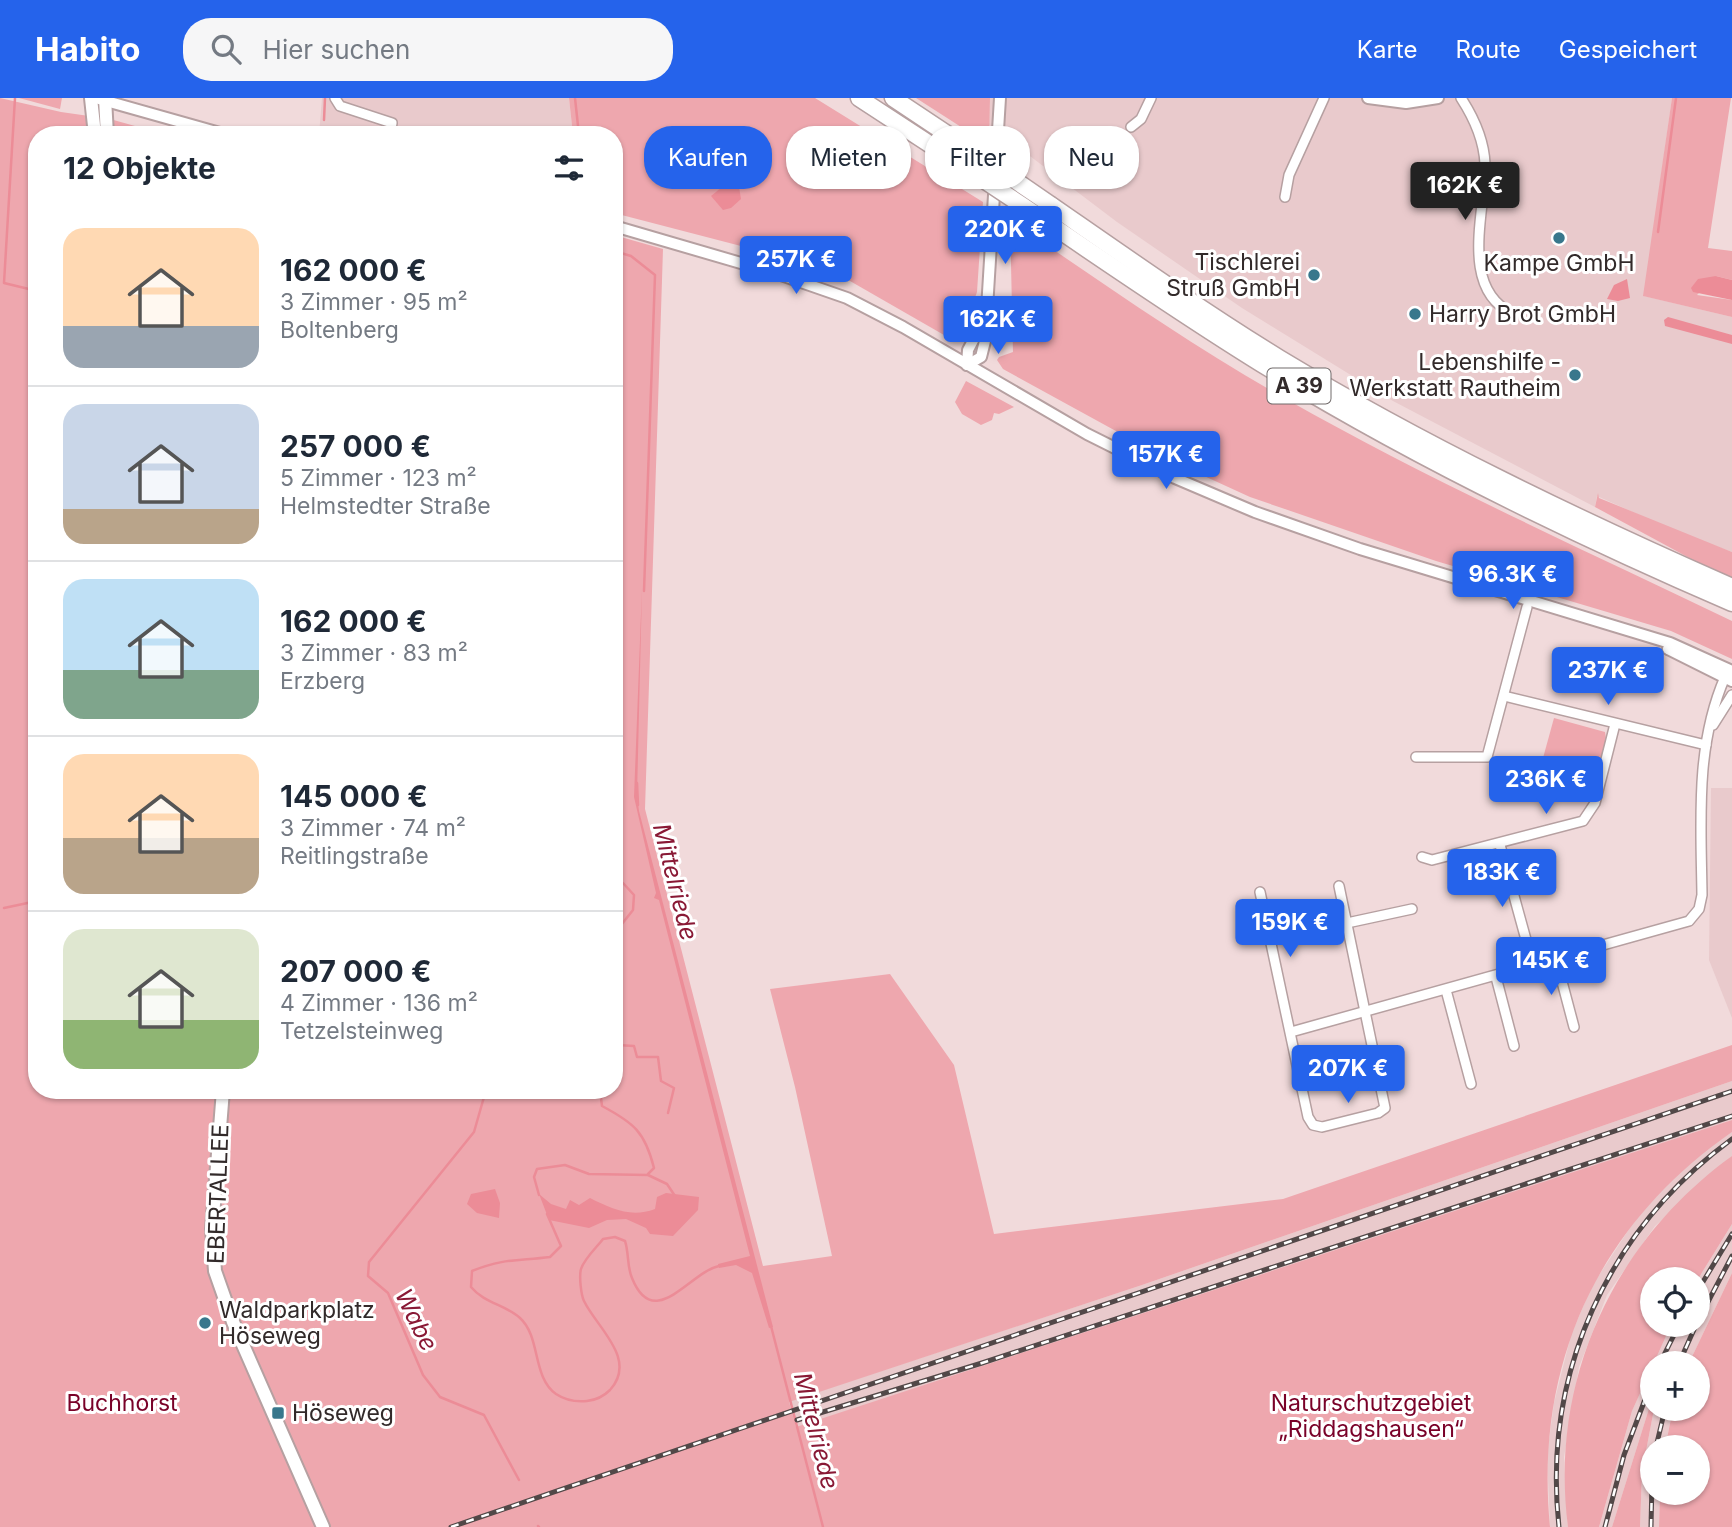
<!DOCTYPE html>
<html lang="de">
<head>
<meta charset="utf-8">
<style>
	:root { --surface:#fff; --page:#f6f6f7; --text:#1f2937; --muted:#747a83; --line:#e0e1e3; --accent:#2563eb }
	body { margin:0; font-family:Inter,sans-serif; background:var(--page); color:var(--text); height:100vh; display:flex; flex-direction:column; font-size:26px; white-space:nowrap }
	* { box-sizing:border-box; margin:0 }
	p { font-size:23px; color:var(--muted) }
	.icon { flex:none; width:38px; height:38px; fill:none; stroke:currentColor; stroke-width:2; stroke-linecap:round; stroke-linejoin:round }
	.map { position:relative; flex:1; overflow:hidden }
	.panel { position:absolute; left:28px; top:28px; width:595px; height:973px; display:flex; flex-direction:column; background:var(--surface); border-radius:28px; box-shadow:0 2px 5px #0004 }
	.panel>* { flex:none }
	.guide { position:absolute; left:644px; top:28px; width:665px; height:63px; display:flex; gap:14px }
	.controls { position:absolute; left:1640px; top:1169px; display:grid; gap:14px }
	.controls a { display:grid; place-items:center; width:70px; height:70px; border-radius:50%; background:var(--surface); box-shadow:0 2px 5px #0004; font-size:35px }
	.price { position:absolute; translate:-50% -60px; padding:0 16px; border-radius:7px; background:var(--accent); color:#fff; font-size:23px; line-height:46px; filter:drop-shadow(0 2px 4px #0008) }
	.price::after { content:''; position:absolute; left:50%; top:42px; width:21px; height:16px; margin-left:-10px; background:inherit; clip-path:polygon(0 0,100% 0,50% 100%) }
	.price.selected { background:#222; color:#fff }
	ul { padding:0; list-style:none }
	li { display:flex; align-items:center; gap:21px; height:175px; padding:0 35px }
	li+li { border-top:2px solid var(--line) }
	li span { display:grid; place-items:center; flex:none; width:196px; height:140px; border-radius:21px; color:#555 }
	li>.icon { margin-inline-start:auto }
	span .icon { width:84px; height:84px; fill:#fffc; stroke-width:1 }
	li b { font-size:30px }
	h2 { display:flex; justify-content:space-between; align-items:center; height:84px; padding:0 35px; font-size:30px }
	.tag { padding:0 24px; border-radius:28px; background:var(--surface); box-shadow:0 2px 5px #0004; font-size:24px; line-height:63px }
	.tag.selected { background:var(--accent); color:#fff }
	header { display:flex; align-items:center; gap:42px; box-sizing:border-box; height:98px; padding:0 35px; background:var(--accent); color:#fff }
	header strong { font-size:33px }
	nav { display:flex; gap:38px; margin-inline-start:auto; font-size:24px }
	.search { width:490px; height:63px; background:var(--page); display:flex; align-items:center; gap:18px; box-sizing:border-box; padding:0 24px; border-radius:28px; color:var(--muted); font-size:26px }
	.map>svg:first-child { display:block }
	.built { fill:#e9cacc }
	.green { fill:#eea7ae }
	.water { fill:#ec8c97 }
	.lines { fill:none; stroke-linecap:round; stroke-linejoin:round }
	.stream { stroke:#ec8c97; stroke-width:2.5 }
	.minor-casing { stroke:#b6a0a1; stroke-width:12 }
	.tertiary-casing { stroke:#b6a0a1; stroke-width:14 }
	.secondary-casing { stroke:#b6a0a1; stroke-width:16 }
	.motorway-casing { stroke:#b6a0a1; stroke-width:19 }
	.minor { stroke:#fff; stroke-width:9 }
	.tertiary { stroke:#fff; stroke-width:10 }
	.secondary { stroke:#fff; stroke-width:12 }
	.motorway { stroke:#fff; stroke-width:16 }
	.rail-casing { stroke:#524848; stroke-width:5 }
	.rail { stroke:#fff; stroke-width:2.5; stroke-dasharray:8; stroke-linecap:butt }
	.motorway-bridge-casing { stroke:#b6a0a1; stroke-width:19; stroke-linecap:butt }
	.motorway-bridge { stroke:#fff; stroke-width:16 }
	.poi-dot { fill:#38778c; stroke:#fff; stroke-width:2.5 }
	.labels { text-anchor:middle; stroke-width:6; stroke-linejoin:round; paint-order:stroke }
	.shield { fill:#fff; stroke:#706a6a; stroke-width:2 }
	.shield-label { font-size:21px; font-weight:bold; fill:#322a2a }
	.poi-label { font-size:23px; fill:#322a2a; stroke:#fff; text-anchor:start }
	.street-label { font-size:23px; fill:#322a2a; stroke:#fff }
	.park-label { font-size:23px; fill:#790128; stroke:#fff }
	.water-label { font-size:24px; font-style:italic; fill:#891935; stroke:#fff }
</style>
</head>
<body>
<header>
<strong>Habito</strong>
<div class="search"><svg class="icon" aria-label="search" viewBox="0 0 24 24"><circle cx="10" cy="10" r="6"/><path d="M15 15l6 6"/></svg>Hier suchen</div>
<nav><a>Karte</a><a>Route</a><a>Gespeichert</a></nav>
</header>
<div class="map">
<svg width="1732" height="1429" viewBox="0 0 1732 1429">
	<rect width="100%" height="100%" fill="#f1dadb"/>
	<g class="built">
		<path d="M322 0H569L573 37H319Z"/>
		<path d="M990 0H1672L1644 198 1732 219V454L1673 432 1597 398 1595 409 1393 303 1242 210 1117 124 989 27Z"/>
		<path d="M1711 690H1732V920L1709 862Z"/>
		<path d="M1732 983V1022L494 1429H433L605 1364 1142 1187Z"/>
		<path d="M1732 1034V1058L1655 1128 1607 1197 1579 1269 1564 1359 1568 1429H1550L1547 1357 1554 1305 1571 1237 1592 1188 1639 1116 1690 1063Z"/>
		<path d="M1732 1126V1175L1689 1265H1653L1671 1227H1698V1181Z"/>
		<path d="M1652 1268V1301L1612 1429H1599L1632 1313Z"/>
		<path d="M1654 1311H1673L1665 1349H1652V1395H1660L1659 1429H1640L1642 1374Z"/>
	</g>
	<g class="green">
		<path d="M0 0 61 14 110 21 167 37H37V992H614V137L663 151 645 711 763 1168 832 1158 795 989 770 891 890 876 954 967 994 1136 1283 1101 1732 947V983L1142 1187 789 1304 796 1329 1732 1022V1034C1598 1127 1534 1266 1550 1429H0Z"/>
		<path d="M19 0H62L60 11Z"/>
		<path d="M569 0H815L983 104 977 194 963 233 944 237 850 183 764 154 614 115V37H573Z"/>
		<path d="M916 0H990L989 44 986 45Z"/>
		<path d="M1672 0H1731L1708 150 1732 153V182L1716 178 1697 197 1732 202V219L1643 198Z"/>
		<path d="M1010 122C1101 184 1190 247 1286 301 1430 383 1583 451 1732 523V561L1671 533 1436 463 1250 399 1167 361 1003 271 997 262 999 259 1013 254Z"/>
		<path d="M966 283 1014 309 999 316 994 315 992 322 981 327 962 316 955 304Z"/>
		<path d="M1598 395 1599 400 1732 454V483L1595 409Z"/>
		<path d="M1554 620 1605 634 1607 647 1592 696 1537 682Z"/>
		<path d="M1732 1058V1126L1698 1181H1652V1227H1671L1632 1313 1599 1429H1568C1549 1283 1613 1144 1732 1058Z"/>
		<path d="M1732 1175V1429H1659L1660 1395H1698V1349H1665L1666 1345 1673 1311H1698V1265H1689Z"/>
		<path d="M1652 1301 1654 1311 1642 1374 1640 1429H1612Z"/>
	</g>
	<g class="water">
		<path d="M727 85 739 89 741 101 731 110 723 112 711 98Z"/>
		<path d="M1716 178 1732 182V202L1693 194 1691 190 1698 181Z"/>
		<path d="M1627 181 1630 200 1618 203 1607 201 1614 187Z"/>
		<path d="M1668 219 1732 237V246L1665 228 1664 222Z"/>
		<path d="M642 490 637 698 639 713 773 1229 769 1230 752 1175 736 1167 719 1170 718 1166 750 1158 659 802 654 800 656 795 634 699Z"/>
		<path d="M495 1091 500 1105 499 1120 477 1115 467 1106 471 1096Z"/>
		<path d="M666 1095 699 1099 698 1112 673 1138 650 1136 646 1130 626 1121 607 1122 589 1130 549 1122 539 1096 551 1106 566 1111 570 1102 579 1107 590 1100C612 1111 631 1120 655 1111L657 1099Z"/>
	</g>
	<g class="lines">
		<g class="stream">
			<path d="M15 0 4 185 37 193"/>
			<path d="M575 0 579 37"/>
			<path d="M324 22 325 0"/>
			<path d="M1658 134 1676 0"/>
			<path d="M614 153 631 158 655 177 644 493"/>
			<path d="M614 353V410"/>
			<path d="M637 685 638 707"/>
			<path d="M614 785H623L634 797 633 812 614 836"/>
			<path d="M614 804H619"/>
			<path d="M4 810 37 803"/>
			<path d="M614 935 617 947 634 948 637 959H658L661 983 674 990 668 1015"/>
			<path d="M486 992 474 1034 369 1164 368 1178 388 1195 423 1277 440 1299 484 1317 519 1382"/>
			<path d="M600 992 602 1008C634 1025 645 1034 654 1070L648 1076"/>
			<path d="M539 1097 534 1079 537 1071 565 1067 589 1076 648 1077 667 1086 675 1098"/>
			<path d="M547 1116 561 1148 550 1159C519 1163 504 1160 472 1173L471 1189C484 1205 506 1207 520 1220 541 1239 532 1279 556 1296 565 1302 577 1304 587 1303 597 1302 603 1299 610 1292 638 1261 597 1230 584 1203 581 1197 579 1178 581 1171 584 1161 597 1149 603 1141L615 1139 625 1143C629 1155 627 1169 632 1180 654 1235 690 1174 719 1168"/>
			<path d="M771 1228 823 1429"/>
			<path d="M538 1428 539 1429"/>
		</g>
		<g class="minor-casing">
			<g id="minor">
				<path d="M335 0 340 8 392 25 390 37"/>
				<path d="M1461 0C1474 20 1484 41 1485 66 1486 112 1458 190 1513 216"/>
				<path d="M1131 29 1141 21 1151 0"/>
				<path d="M1285 99 1289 77 1324 0"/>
				<path d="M1504 598 1706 647"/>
				<path d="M1713 627 1732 597"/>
				<path d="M1416 659H1487L1527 509"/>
				<path d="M1500 747 1533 867"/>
				<path d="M1422 759 1432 762 1583 723 1595 705 1615 626"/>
				<path d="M1260 794 1308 1019 1313 1027 1322 1029 1378 1015 1385 1010 1339 788"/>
				<path d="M1347 825 1412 811"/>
				<path d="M1556 861 1574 929"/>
				<path d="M1496 879 1514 948"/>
				<path d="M1446 892 1471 986"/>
				<path d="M1291 934 1689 823 1699 811 1702 797C1701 723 1695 648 1725 579L1730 578"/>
			</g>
		</g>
		<g class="tertiary-casing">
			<g id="tertiary">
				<path d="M1368 0 1406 5 1438 0"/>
				<path d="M99 1 227 37"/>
				<path d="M614 128 775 175 847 200 903 229 1087 336 1175 380 1255 414 1360 451 1670 545 1732 573"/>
				<path d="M967 267 981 259 985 243 1000 0"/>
				<path d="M967 267 968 252 984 222"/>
				<path d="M1668 551 1732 583"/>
			</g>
		</g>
		<g class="secondary-casing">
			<g id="secondary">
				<path d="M91 0 95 37"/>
				<path d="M105 0 107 37"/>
				<path d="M223 992 212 1131 215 1173 233 1224 323 1429"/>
			</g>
		</g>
		<g class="motorway-casing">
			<g id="motorway">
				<path d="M859 0 963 68"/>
				<path d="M893 0 962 46"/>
				<path d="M1051 107C1126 159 1201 212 1279 260 1423 347 1578 421 1732 489"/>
				<path d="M1044 122C1119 173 1193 224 1270 271 1414 359 1577 438 1732 505"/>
			</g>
		</g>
		<use href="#minor" class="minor"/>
		<use href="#tertiary" class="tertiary"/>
		<use href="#secondary" class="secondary"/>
		<use href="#motorway" class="motorway"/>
		<g class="rail-casing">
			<g id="rail">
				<path d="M1698 1192 1732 1136"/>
				<path d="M1698 1223 1732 1158"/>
				<path d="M1660 1265 1679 1227"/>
				<path d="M1679 1265 1696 1227"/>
				<path d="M797 1322 982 1265 1732 1018"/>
				<path d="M1656 1349 1665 1311"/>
				<path d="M451 1429 1732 993"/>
				<path d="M1559 1429C1542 1275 1608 1132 1732 1041"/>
				<path d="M1605 1429 1624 1357 1652 1283"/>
				<path d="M1651 1429 1652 1384"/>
			</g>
		</g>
		<use href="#rail" class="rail"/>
		<g class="motorway-bridge-casing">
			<g id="motorway-bridge">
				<path d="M962 46 1051 107"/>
				<path d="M963 68 1044 122"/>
			</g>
		</g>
		<use href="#motorway-bridge" class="motorway-bridge"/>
	</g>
	<g class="poi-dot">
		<circle cx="1559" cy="140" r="7"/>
		<circle cx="1314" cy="177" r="7"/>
		<circle cx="1415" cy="216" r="7"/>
		<circle cx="1575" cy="277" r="7"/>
		<circle cx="205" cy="1225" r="7"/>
		<rect x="271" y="1308" width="14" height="14" rx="3.5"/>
	</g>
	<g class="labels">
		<rect class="shield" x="1267.5" y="270.5" width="63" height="35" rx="5"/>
		<g class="shield-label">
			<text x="1299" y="295">A 39</text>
		</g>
		<g class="poi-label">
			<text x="1300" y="172" text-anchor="end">Tischlerei<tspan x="1300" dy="26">Struß GmbH</tspan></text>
			<text x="1559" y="173" text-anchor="middle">Kampe GmbH</text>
			<text x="1429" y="224">Harry Brot GmbH</text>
			<text x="1561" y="272" text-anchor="end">Lebenshilfe -<tspan x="1561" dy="26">Werkstatt Rautheim</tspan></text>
			<text x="219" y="1220">Waldparkplatz<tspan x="219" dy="26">Höseweg</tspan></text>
			<text x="292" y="1323">Höseweg</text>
		</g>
		<g class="street-label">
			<text transform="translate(218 1096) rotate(-88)" y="8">EBERTALLEE</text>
		</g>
		<g class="park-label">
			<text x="122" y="1313">Buchhorst</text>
			<text x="1371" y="1313">Naturschutzgebiet<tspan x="1371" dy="26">„Riddagshausen“</tspan></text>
		</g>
		<g class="water-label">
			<text transform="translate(675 784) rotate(76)" y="8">Mittelriede</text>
			<text transform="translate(416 1222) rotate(64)" y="8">Wabe</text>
			<text transform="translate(816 1333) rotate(76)" y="8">Mittelriede</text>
		</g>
	</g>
</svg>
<div class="controls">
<a><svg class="icon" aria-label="locate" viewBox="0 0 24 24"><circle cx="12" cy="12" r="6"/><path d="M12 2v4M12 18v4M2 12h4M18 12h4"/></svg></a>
<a>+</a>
<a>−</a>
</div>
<b class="price selected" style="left:1465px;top:124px">162K €</b>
<b class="price" style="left:1005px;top:168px">220K €</b>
<b class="price" style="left:796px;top:198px">257K €</b>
<b class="price" style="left:998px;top:258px">162K €</b>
<b class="price" style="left:1166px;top:393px">157K €</b>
<b class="price" style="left:1513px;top:513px">96.3K €</b>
<b class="price" style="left:1608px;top:609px">237K €</b>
<b class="price" style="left:1546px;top:718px">236K €</b>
<b class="price" style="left:1502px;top:811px">183K €</b>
<b class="price" style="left:1290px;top:861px">159K €</b>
<b class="price" style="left:1551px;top:899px">145K €</b>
<b class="price" style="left:1348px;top:1007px">207K €</b>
<div class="guide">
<a class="tag selected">Kaufen</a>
<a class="tag">Mieten</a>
<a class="tag">Filter</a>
<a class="tag">Neu</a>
</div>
<section class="panel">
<h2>12 Objekte<svg class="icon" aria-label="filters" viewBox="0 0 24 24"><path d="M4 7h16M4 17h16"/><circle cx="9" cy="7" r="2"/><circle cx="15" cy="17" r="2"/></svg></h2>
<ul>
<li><span style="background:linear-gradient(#ffd9b3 70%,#9aa5b1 0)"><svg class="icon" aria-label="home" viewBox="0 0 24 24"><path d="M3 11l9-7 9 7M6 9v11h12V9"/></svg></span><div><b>162 000 €</b><p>3 Zimmer · 95 m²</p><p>Boltenberg</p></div></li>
<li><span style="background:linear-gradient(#c9d6e8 75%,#b9a48a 0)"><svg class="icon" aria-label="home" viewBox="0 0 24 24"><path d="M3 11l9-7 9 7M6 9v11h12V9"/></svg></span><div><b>257 000 €</b><p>5 Zimmer · 123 m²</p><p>Helmstedter Straße</p></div></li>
<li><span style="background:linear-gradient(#bfe0f5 65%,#7fa58c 0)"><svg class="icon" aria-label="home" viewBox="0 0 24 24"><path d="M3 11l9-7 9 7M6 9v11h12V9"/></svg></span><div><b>162 000 €</b><p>3 Zimmer · 83 m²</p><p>Erzberg</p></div></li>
<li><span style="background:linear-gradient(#ffd9b3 60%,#b9a48a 0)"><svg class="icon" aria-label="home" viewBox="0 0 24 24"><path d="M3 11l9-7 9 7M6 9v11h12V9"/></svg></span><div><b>145 000 €</b><p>3 Zimmer · 74 m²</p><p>Reitlingstraße</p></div></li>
<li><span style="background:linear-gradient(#dfe7d0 65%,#8fb573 0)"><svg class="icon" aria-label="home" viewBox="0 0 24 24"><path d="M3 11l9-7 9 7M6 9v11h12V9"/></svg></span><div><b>207 000 €</b><p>4 Zimmer · 136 m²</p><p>Tetzelsteinweg</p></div></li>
</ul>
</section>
</div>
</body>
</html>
